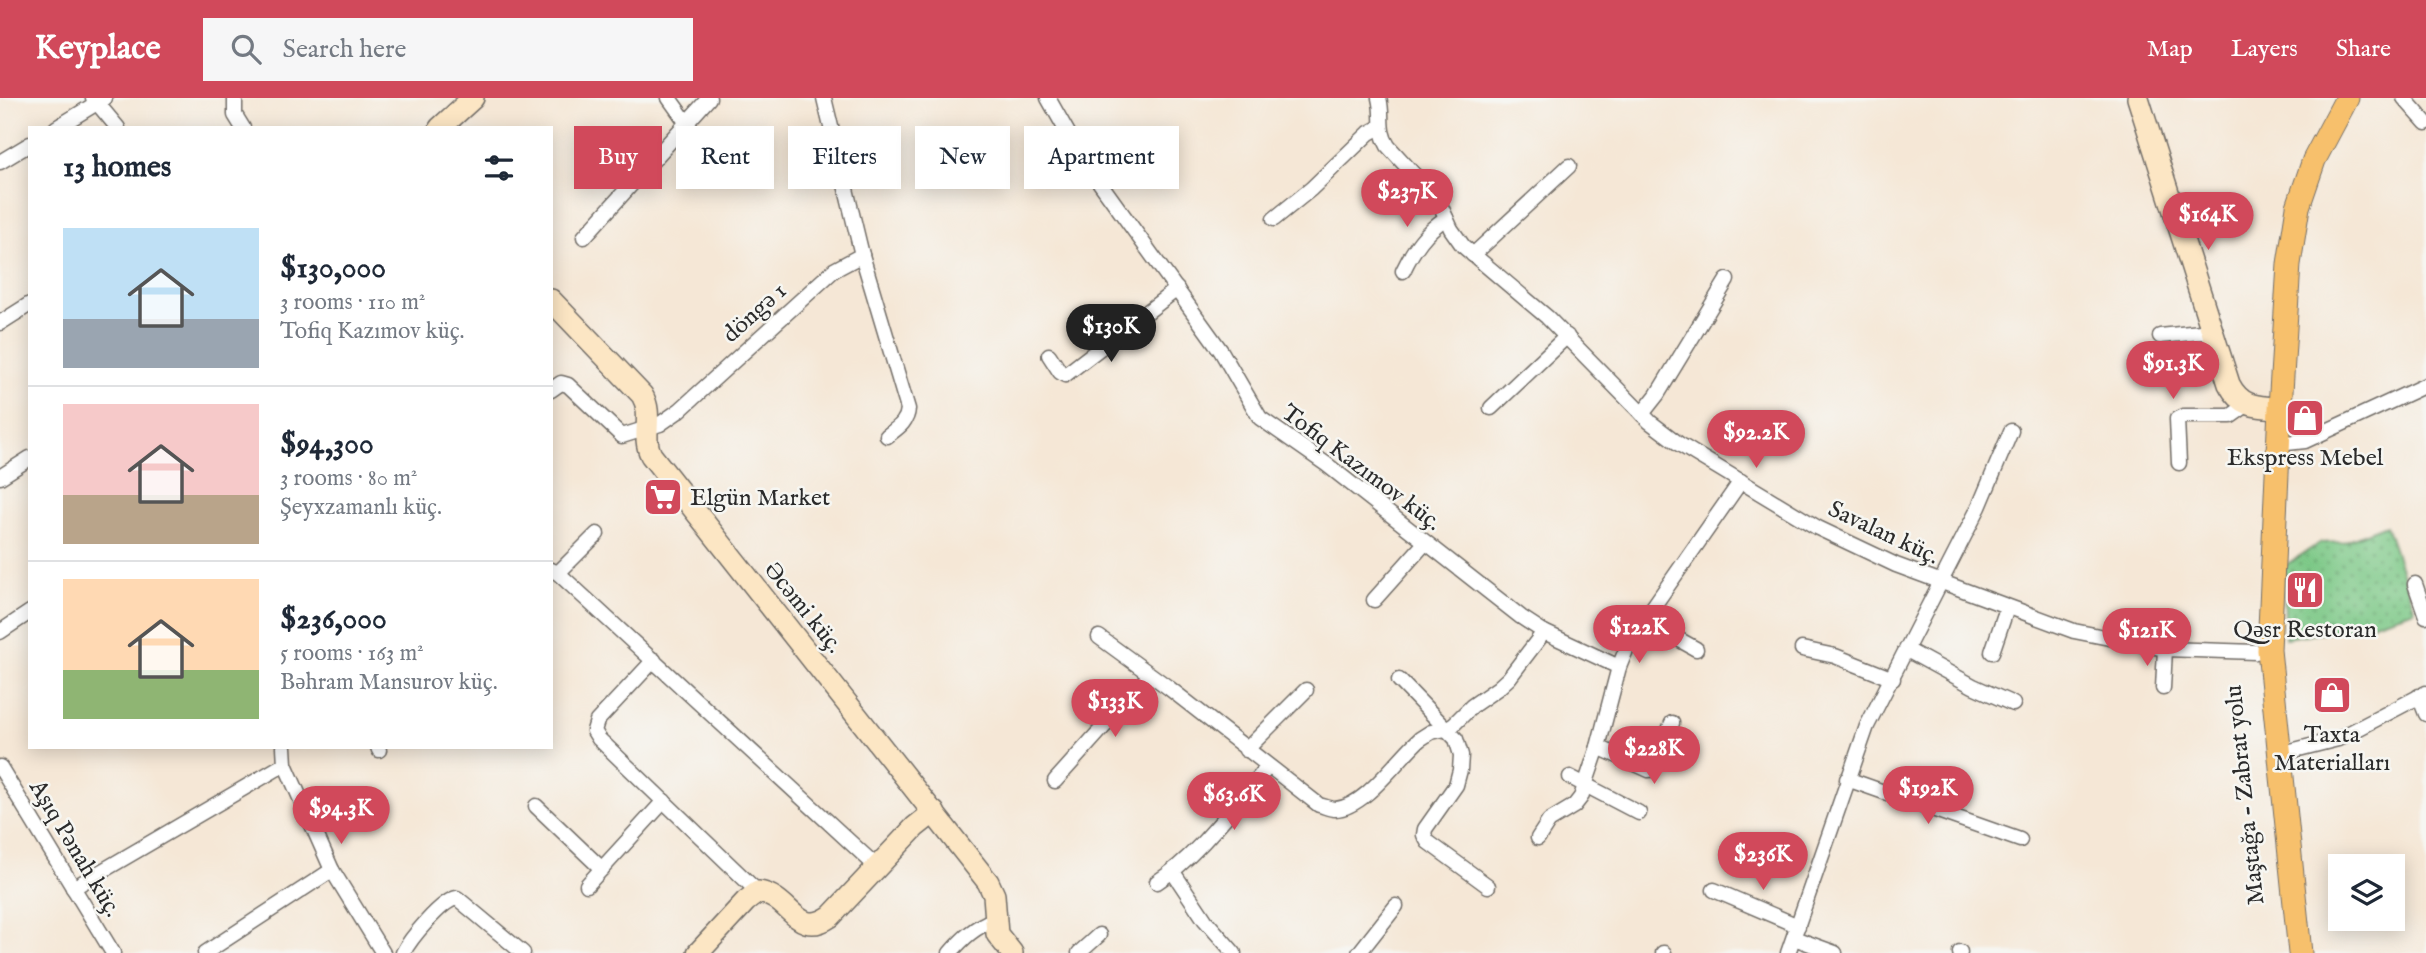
<!DOCTYPE html>
<html lang="en">
<head>
<meta charset="utf-8">
<style>
	:root { --surface:#fff; --page:#f6f6f7; --text:#1f2937; --muted:#747a83; --line:#e0e1e3; --accent:#d1495b }
	body { margin:0; font-family:"IM FELL English",serif; background:var(--page); color:var(--text); height:100vh; display:flex; flex-direction:column; font-size:26px; white-space:nowrap }
	* { box-sizing:border-box; margin:0 }
	p { font-size:23px; color:var(--muted) }
	.icon { flex:none; width:38px; height:38px; fill:none; stroke:currentColor; stroke-width:2; stroke-linecap:round; stroke-linejoin:round }
	.map { position:relative; flex:1; overflow:hidden }
	.sheet { position:absolute; left:28px; top:28px; width:525px; height:623px; display:flex; flex-direction:column; background:var(--surface); border-radius:0px; box-shadow:0 4px 18px #0003 }
	.sheet>* { flex:none }
	.guide { position:absolute; left:574px; top:28px; width:665px; height:63px; display:flex; gap:14px }
	.controls { position:absolute; left:2328px; top:756px; display:grid; gap:14px }
	.controls a { display:grid; place-items:center; width:77px; height:77px; border-radius:0px; background:var(--surface); box-shadow:0 4px 18px #0003; font-size:35px }
	.price { position:absolute; translate:-50% -60px; padding:0 16px; border-radius:24px; background:var(--accent); color:#fff; font-size:23px; line-height:46px; filter:drop-shadow(0 2px 4px #0008) }
	.price::after { content:''; position:absolute; left:50%; top:42px; width:21px; height:16px; margin-left:-10px; background:inherit; clip-path:polygon(0 0,100% 0,50% 100%) }
	.price.selected { background:#222; color:#fff }
	ul { padding:0; list-style:none }
	li { display:flex; align-items:center; gap:21px; height:175px; padding:0 35px }
	li+li { border-top:2px solid var(--line) }
	li span { display:grid; place-items:center; flex:none; width:196px; height:140px; border-radius:0px; color:#555 }
	li>.icon { margin-inline-start:auto }
	span .icon { width:84px; height:84px; fill:#fffc; stroke-width:1 }
	li b { font-size:30px }
	h2 { display:flex; justify-content:space-between; align-items:center; height:84px; padding:0 35px; font-size:30px }
	.tag { padding:0 24px; border-radius:0px; background:var(--surface); box-shadow:0 4px 18px #0003; font-size:24px; line-height:63px }
	.tag.selected { background:var(--accent); color:#fff }
	header { display:flex; align-items:center; gap:42px; box-sizing:border-box; height:98px; padding:0 35px; background:var(--accent); color:#fff }
	header strong { font-size:33px }
	nav { display:flex; gap:38px; margin-inline-start:auto; font-size:24px }
	.search { width:490px; height:63px; background:var(--page); display:flex; align-items:center; gap:18px; box-sizing:border-box; padding:0 24px; border-radius:0px; color:var(--muted); font-size:26px }
	.map>svg:first-child { display:block }
	.grass { fill:url(#grass-dots); stroke:#547a58; stroke-width:2 }
	.lines { fill:none; stroke-linecap:round; stroke-linejoin:round }
	.street-casing { stroke:#726d67; stroke-width:17 }
	.secondary-casing { stroke:#726d67; stroke-width:24 }
	.primary-casing { stroke:#726d67; stroke-width:25 }
	.street { stroke:#fff; stroke-width:14 }
	.secondary { stroke:#fce6c4; stroke-width:21 }
	.primary { stroke:#f7c06c; stroke-width:23 }
	.labels { text-anchor:middle; stroke-width:5; stroke-linejoin:round; paint-order:stroke }
	.street-label { font-size:24px; fill:#2b2b2b; stroke:#f6f6f2 }
	.poi-label { font-size:24px; fill:#2b2b2b; stroke:#f6f6f2 }
</style>
</head>
<body>
<header>
<strong>Keyplace</strong>
<div class="search"><svg class="icon" aria-label="search" viewBox="0 0 24 24"><circle cx="10" cy="10" r="6"/><path d="M15 15l6 6"/></svg>Search here</div>
<nav><a>Map</a><a>Layers</a><a>Share</a></nav>
</header>
<div class="map">
<svg width="2426" height="855" viewBox="0 0 2426 855">
	<defs>
		<pattern id="grass-dots" width="8" height="8" patternUnits="userSpaceOnUse" patternTransform="scale(1.75)"><rect width="8" height="8" fill="#7cc886"/><path d="M2 2h.1M6 6h.1" fill="none" stroke="#66a36e" stroke-width="1.8" stroke-linecap="round"/></pattern>
	</defs>
	<rect width="100%" height="100%" fill="#f6f6f2"/>
	<filter id="ink" filterUnits="userSpaceOnUse"><feTurbulence type="fractalNoise" baseFrequency=".0143" numOctaves="2"/><feDisplacementMap in="SourceGraphic" scale="14" xChannelSelector="R" yChannelSelector="G"/><feConvolveMatrix kernelMatrix="1 2 1 2 8 2 1 2 1" color-interpolation-filters="sRGB"/></filter>
	<filter id="wash" filterUnits="userSpaceOnUse"><feTurbulence type="fractalNoise" baseFrequency=".00686" numOctaves="4" result="noise"/><feDisplacementMap in="SourceGraphic" scale="28" xChannelSelector="R" yChannelSelector="G"/><feGaussianBlur stdDeviation="1.57" result="paint"/><feColorMatrix in="noise" values="0 0 0 0 0 0 0 0 0 0 0 0 0 0 0 0 0 1.4 0 .05"/><feComposite in="paint" operator="in"/></filter>
	<g filter="url(#wash)">
		<rect width="100%" height="100%" fill="#f5e7d6"/>
		<path class="grass" d="M2386 427 2415 512 2364 528 2285 540 2284 468 2320 445 2343 444Z"/>
	</g>
	<g filter="url(#ink)">
		<g class="lines">
			<g class="street-casing">
				<g id="street">
					<path d="M93 0 118 30"/>
					<path d="M235 0V17L243 30"/>
					<path d="M669 0 716 66"/>
					<path d="M1048 0 1082 60 1221 253 1260 320 1326 366 1521 519 1544 534 1619 569"/>
					<path d="M1379 0C1384 19 1377 30 1388 48L1439 104 1451 131 1463 148 1547 219 1650 324 1679 346 1818 430 1896 467 2074 533 2165 551 2256 554"/>
					<path d="M2404 0 2426 25"/>
					<path d="M56 30 105 0"/>
					<path d="M0 64 30 46"/>
					<path d="M1274 121 1311 91 1369 35 1380 29"/>
					<path d="M584 139 709 0"/>
					<path d="M862 157 908 311C907 325 897 330 887 338"/>
					<path d="M1473 157 1569 68"/>
					<path d="M1403 173C1414 150 1425 134 1446 120"/>
					<path d="M0 225 30 206"/>
					<path d="M2160 238 2211 233"/>
					<path d="M1049 257 1060 274 1065 277 1177 191"/>
					<path d="M551 292 561 285 568 287 622 338 660 326 680 312 834 172 862 157 824 0"/>
					<path d="M1491 310 1567 238"/>
					<path d="M1642 316 1657 297 1727 182"/>
					<path d="M2278 346 2305 343 2426 287"/>
					<path d="M2179 365 2177 321 2183 318H2231L2248 306"/>
					<path d="M0 379 30 360"/>
					<path d="M551 472 558 475 876 768"/>
					<path d="M558 475 597 436"/>
					<path d="M2415 486 2426 518"/>
					<path d="M1374 502 1425 445"/>
					<path d="M1644 522 1696 551"/>
					<path d="M0 534 30 514"/>
					<path d="M1099 539 1169 590 1319 707C1324 708 1330 711 1335 711 1365 710 1398 660 1420 641L1431 634 1446 631 1454 626 1472 608 1498 590 1509 580 1544 534"/>
					<path d="M1802 551 1835 558 1893 581"/>
					<path d="M1907 552 1973 588 2013 606"/>
					<path d="M1992 554 2007 510"/>
					<path d="M654 562 597 623 594 633 599 641 758 794"/>
					<path d="M1399 582 1456 641 1461 657 1460 672 1456 687 1425 731 1424 737 1428 744 1488 788"/>
					<path d="M2163 590 2165 551"/>
					<path d="M2419 598 2426 616"/>
					<path d="M284 649 285 666 332 772 383 855"/>
					<path d="M378 649 379 652"/>
					<path d="M1598 649 1649 672 1654 668 1672 625"/>
					<path d="M1246 652 1306 592"/>
					<path d="M2279 656 2338 641 2426 595"/>
					<path d="M0 669 113 855"/>
					<path d="M1570 679 1639 715"/>
					<path d="M1847 681 2020 742"/>
					<path d="M1055 683 1150 577"/>
					<path d="M536 708 602 771"/>
					<path d="M1538 740 1549 723 1574 708 1581 699 1598 649 1619 569 1626 552 1644 522 1741 383"/>
					<path d="M1173 774 1205 822 1234 855"/>
					<path d="M1157 784C1198 758 1235 706 1268 669"/>
					<path d="M587 787 664 703"/>
					<path d="M73 790 285 666"/>
					<path d="M1714 792 1798 828"/>
					<path d="M1794 840 1835 855"/>
					<path d="M205 855 332 772"/>
					<path d="M403 855C410 841 442 802 457 800L523 855"/>
					<path d="M950 855C964 839 975 829 995 821"/>
					<path d="M1079 855 1099 837"/>
					<path d="M1359 855 1396 808"/>
					<path d="M1663 855H1664"/>
					<path d="M1788 855 1867 628 1979 409 2011 333"/>
					<path d="M1960 855V854"/>
				</g>
			</g>
			<g class="secondary-casing">
				<g id="secondary">
					<path d="M2138 0 2229 286C2241 309 2256 309 2280 310"/>
					<path d="M440 30 473 0"/>
					<path d="M551 202 642 297C654 317 641 337 651 357L988 784 994 797 997 836 1012 855"/>
					<path d="M698 855 746 803 758 794C791 798 796 842 831 818L915 729 934 714"/>
				</g>
			</g>
			<g class="primary-casing">
				<path id="primary" d="M2300 855 2269 552 2280 310 2289 166 2298 109 2314 62 2347 0"/>
			</g>
			<use href="#street" class="street"/>
			<use href="#secondary" class="secondary"/>
			<use href="#primary" class="primary"/>
		</g>
	</g>
	<defs>
		<g id="shop-square" transform="scale(2.0125)"><rect x="-9" y="-9" width="18" height="18" rx="4" fill="#d1495b" stroke="#f6f6f2"/><path d="M-5-2.5h2.3a2.7 3.5 0 0 1 5.4 0H5L5.5 6h-11ZM-1.5-2.5h3a1.5 2.3 0 0 0-3 0Z" fill="#fff"/></g>
		<g id="supermarket-square" transform="scale(2.0125)"><rect x="-9" y="-9" width="18" height="18" rx="4" fill="#d1495b" stroke="#f6f6f2"/><path d="M-6-5.5h2.5l.6 2H6L4.5 2H-2.5L-4.4-4H-6ZM-1.5 3.2a1.3 1.3 0 1 0 .1 0ZM3 3.2a1.3 1.3 0 1 0 .1 0Z" fill="#fff"/></g>
		<g id="restaurant-square" transform="scale(2.0125)"><rect x="-9" y="-9" width="18" height="18" rx="4" fill="#d1495b" stroke="#f6f6f2"/><path d="M-5-6h1v4h1v-4h1v4h1v-4h1v5L-1.5 .5V6h-2V.5L-5-1ZM5-6V6H3V1.5H1.5Q1.5-4 5-6Z" fill="#fff"/></g>
	</defs>
	<g fill-rule="evenodd">
		<use href="#shop-square" x="2305" y="320"/>
		<use href="#supermarket-square" x="663" y="399"/>
		<use href="#restaurant-square" x="2305" y="492"/>
		<use href="#shop-square" x="2332" y="597"/>
	</g>
	<g class="labels">
		<g class="street-label">
			<text transform="translate(754 214) rotate(-42)" y="8">döngə 1</text>
			<text transform="translate(1362 369) rotate(37)" y="8">Tofiq Kazımov küç.</text>
			<text transform="translate(1884 434) rotate(25)" y="8">Savalan küç.</text>
			<text transform="translate(804 509) rotate(51)" y="8">Əcəmi küç.</text>
			<text transform="translate(2244 697) rotate(-96)" y="8">Maştağa - Zabrat yolu</text>
			<text transform="translate(76 750) rotate(59)" y="8">Aşıq Pənah küç.</text>
		</g>
		<g class="poi-label">
			<text x="2305" y="367">Ekspress Mebel</text>
			<text x="690" y="407" text-anchor="start">Elgün Market</text>
			<text x="2305" y="539">Qəsr Restoran</text>
			<text x="2332" y="644">Taxta<tspan x="2332" dy="28">Materialları</tspan></text>
		</g>
	</g>
</svg>
<div class="controls">
<a><svg class="icon" aria-label="layers" viewBox="0 0 24 24"><path d="M12 4l9 5-9 5-9-5zM3 14l9 5 9-5"/></svg></a>
</div>
<b class="price" style="left:1407px;top:131px">$237K</b>
<b class="price" style="left:2208px;top:154px">$164K</b>
<b class="price selected" style="left:1111px;top:266px">$130K</b>
<b class="price" style="left:2173px;top:303px">$91.3K</b>
<b class="price" style="left:1756px;top:372px">$92.2K</b>
<b class="price" style="left:1639px;top:567px">$122K</b>
<b class="price" style="left:2147px;top:570px">$121K</b>
<b class="price" style="left:1115px;top:641px">$133K</b>
<b class="price" style="left:1654px;top:688px">$228K</b>
<b class="price" style="left:1928px;top:728px">$192K</b>
<b class="price" style="left:1234px;top:734px">$63.6K</b>
<b class="price" style="left:341px;top:748px">$94.3K</b>
<b class="price" style="left:1763px;top:794px">$236K</b>
<div class="guide">
<a class="tag selected">Buy</a>
<a class="tag">Rent</a>
<a class="tag">Filters</a>
<a class="tag">New</a>
<a class="tag">Apartment</a>
</div>
<section class="sheet">
<h2>13 homes<svg class="icon" aria-label="filters" viewBox="0 0 24 24"><path d="M4 7h16M4 17h16"/><circle cx="9" cy="7" r="2"/><circle cx="15" cy="17" r="2"/></svg></h2>
<ul>
<li><span style="background:linear-gradient(#bfe0f5 65%,#9aa5b1 0)"><svg class="icon" aria-label="home" viewBox="0 0 24 24"><path d="M3 11l9-7 9 7M6 9v11h12V9"/></svg></span><div><b>$130,000</b><p>3 rooms · 110 m²</p><p>Tofiq Kazımov küç.</p></div></li>
<li><span style="background:linear-gradient(#f6c9c9 65%,#b9a48a 0)"><svg class="icon" aria-label="home" viewBox="0 0 24 24"><path d="M3 11l9-7 9 7M6 9v11h12V9"/></svg></span><div><b>$94,300</b><p>3 rooms · 80 m²</p><p>Şeyxzamanlı küç.</p></div></li>
<li><span style="background:linear-gradient(#ffd9b3 65%,#8fb573 0)"><svg class="icon" aria-label="home" viewBox="0 0 24 24"><path d="M3 11l9-7 9 7M6 9v11h12V9"/></svg></span><div><b>$236,000</b><p>5 rooms · 163 m²</p><p>Bəhram Mansurov küç.</p></div></li>
</ul>
</section>
</div>
</body>
</html>
